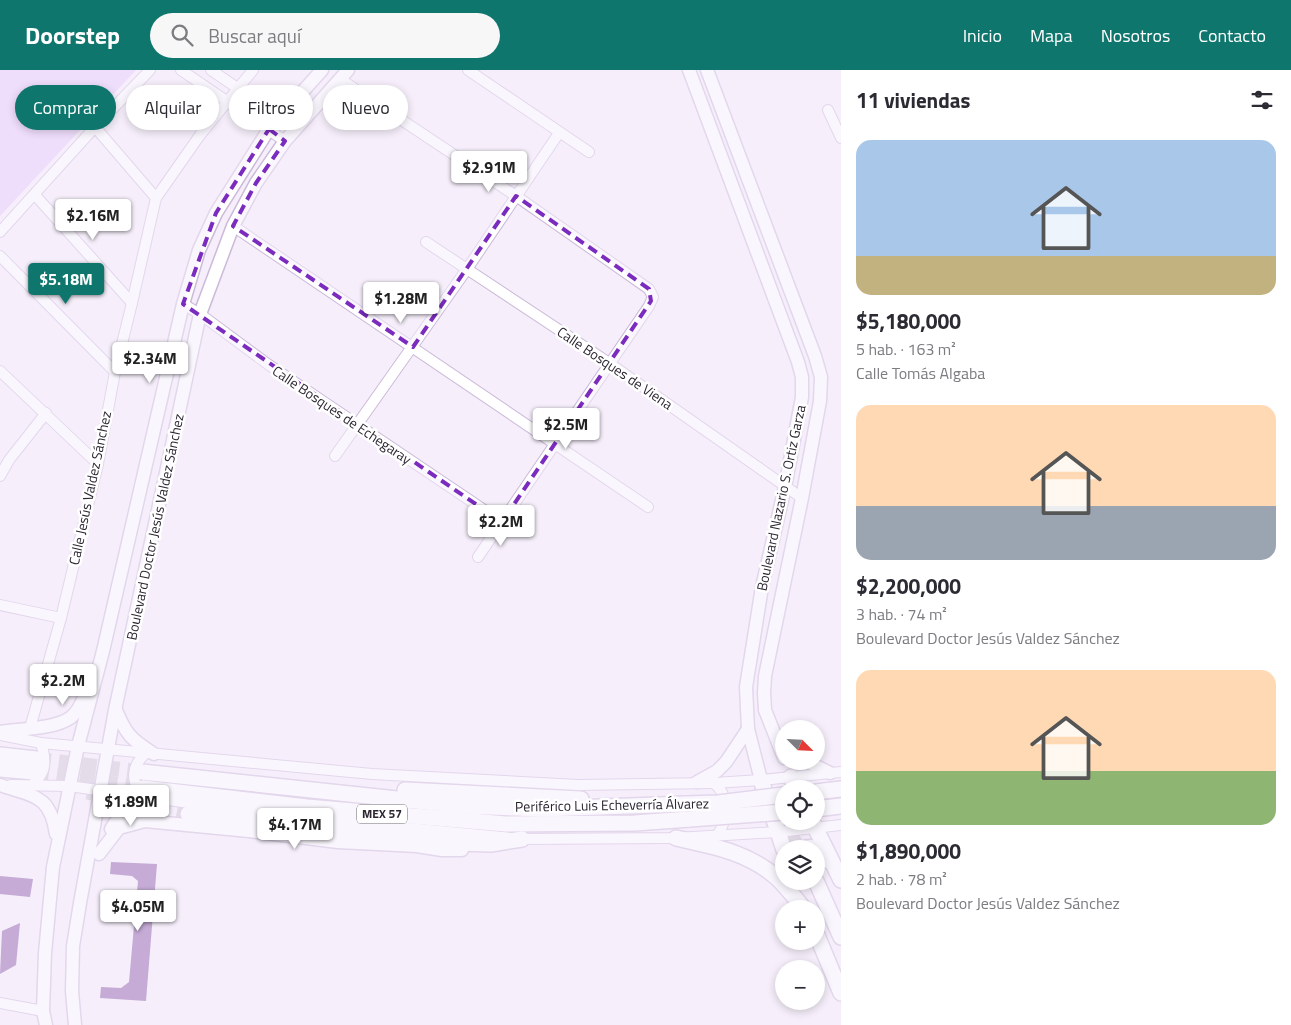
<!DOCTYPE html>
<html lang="es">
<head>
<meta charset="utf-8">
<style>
	:root { --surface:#fff; --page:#f7f7f7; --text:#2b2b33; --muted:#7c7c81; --accent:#0f766e }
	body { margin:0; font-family:"Titillium Web",sans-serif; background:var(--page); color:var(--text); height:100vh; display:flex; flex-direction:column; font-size:19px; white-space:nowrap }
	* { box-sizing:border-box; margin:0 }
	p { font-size:16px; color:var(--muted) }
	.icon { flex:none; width:28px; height:28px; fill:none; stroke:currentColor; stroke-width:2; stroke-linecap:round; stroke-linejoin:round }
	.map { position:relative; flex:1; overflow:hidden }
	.sheet { display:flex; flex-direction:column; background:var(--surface); width:450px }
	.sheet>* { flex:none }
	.guide { position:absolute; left:15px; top:15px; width:475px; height:45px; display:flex; gap:10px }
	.needle { width:32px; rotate:114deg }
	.tools { position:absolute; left:775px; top:650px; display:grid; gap:10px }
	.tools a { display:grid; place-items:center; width:50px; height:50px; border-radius:50%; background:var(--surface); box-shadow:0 2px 8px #0003; font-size:25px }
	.price { position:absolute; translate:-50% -42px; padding:0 11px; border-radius:5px; background:#fff; color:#222; font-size:16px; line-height:32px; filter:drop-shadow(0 1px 2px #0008) }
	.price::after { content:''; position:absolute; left:50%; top:30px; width:15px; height:11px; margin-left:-8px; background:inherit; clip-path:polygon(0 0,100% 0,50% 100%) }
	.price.active { background:var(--accent); color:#fff }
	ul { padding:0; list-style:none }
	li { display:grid; align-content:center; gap:10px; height:265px; padding:0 15px }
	li span { display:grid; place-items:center; height:155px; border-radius:15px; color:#555 }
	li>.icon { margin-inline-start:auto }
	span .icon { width:90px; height:90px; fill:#fffc; stroke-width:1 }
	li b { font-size:21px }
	h2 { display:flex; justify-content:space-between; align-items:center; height:60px; padding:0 15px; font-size:21px }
	.pill { padding:0 18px; border-radius:22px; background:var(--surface); box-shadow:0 2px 8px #0003; font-size:18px; line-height:45px }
	.pill.active { background:var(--accent); color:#fff }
	header { display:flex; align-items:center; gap:30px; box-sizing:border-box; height:70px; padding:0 25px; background:var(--accent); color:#fff }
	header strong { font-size:24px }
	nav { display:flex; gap:28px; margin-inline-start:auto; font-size:18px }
	.search { width:350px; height:45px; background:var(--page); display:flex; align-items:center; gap:12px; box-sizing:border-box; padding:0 18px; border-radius:28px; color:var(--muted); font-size:19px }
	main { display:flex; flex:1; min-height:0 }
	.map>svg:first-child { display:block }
	.green { fill:#e7c8fc }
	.building { fill:#8959a6 }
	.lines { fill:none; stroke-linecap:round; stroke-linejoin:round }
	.highway-tunnel { stroke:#cec7d3; stroke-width:15; stroke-dasharray:15 8; stroke-linecap:butt }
	.minor-casing { stroke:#ccbad9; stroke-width:12 }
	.major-casing { stroke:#ccbad9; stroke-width:15 }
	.highway-casing { stroke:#ccbad9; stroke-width:18 }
	.minor { stroke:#fff; stroke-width:10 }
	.major { stroke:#fff; stroke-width:12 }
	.highway { stroke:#fff; stroke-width:15 }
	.highway-bridge-casing { stroke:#ccbad9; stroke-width:18; stroke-linecap:butt }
	.highway-bridge { stroke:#fff; stroke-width:15 }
	.marked { fill:none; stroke:#7b2cbf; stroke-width:4; stroke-dasharray:10 6; stroke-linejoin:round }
	.labels { text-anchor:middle; stroke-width:5; stroke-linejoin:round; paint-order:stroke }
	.shield { fill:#fff; stroke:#6b666f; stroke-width:1 }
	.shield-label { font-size:12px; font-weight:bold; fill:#2c2531 }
	.street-label { font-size:14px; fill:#2c2531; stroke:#fff }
</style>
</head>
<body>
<header>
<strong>Doorstep</strong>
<div class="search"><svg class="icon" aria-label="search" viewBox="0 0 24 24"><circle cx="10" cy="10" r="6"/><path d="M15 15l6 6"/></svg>Buscar aquí</div>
<nav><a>Inicio</a><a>Mapa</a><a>Nosotros</a><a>Contacto</a></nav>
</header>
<main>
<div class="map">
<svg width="841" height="955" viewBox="0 0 841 955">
	<rect width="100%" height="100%" fill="#f6effb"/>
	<path class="green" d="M0 0H136L0 146Z"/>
	<g class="building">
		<path d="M111 792 157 794 146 931 100 928 101 917 121 918 129 912 138 811 132 806 110 804Z"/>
		<path d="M0 806 33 809 30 827 0 824Z"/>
		<path d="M20 853 16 895 0 904 2 861Z"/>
	</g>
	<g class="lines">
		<g class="highway-tunnel">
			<path d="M36 689 142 702"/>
			<path d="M34 702 143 718"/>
			<path d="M87 722 188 744"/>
			<path d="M727 732C755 738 785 752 799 779"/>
		</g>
		<g class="minor-casing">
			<g id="minor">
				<path d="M181 0 285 71"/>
				<path d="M211 0 296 58"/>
				<path d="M468 0 589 82"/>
				<path d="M340 9 516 126 649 219 653 227 649 236 478 487"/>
				<path d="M828 40 841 68"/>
				<path d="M95 57 156 128"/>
				<path d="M35 125 132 233"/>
				<path d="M233 156 648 437"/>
				<path d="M0 162 95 57 150 0"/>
				<path d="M426 172 609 293 802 428"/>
				<path d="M0 186 115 302"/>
				<path d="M183 234 200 244 269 295 502 452"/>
				<path d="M0 301 98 394"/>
				<path d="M335 386 467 199 559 63"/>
				<path d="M0 406 9 390 46 343"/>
				<path d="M0 535 61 548"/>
				<path d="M30 658 61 548 98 394 115 302 132 233 156 128 200 65 253 0"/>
				<path d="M0 665 41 673 372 704 578 715 714 713 761 710 841 702"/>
				<path d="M714 713C730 726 728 750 717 766"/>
				<path d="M11 715 69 716 282 746 522 769 676 768 778 762 841 755"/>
				<path d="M31 716C46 703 47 693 41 673"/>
				<path d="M144 727C130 712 131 696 146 683"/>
				<path d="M0 933 43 941"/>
			</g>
		</g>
		<g class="major-casing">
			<g id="major">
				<path d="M689 0 798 292 802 307V327L785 417 762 517 746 617 748 659 761 710"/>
				<path d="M707 0 815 286 821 307 820 331 802 428 765 606 764 623 765 640 784 688"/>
				<path d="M116 640C126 665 132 670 154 684"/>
				<path d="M0 662C20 659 54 659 70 648 79 642 83 629 87 621"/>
				<path d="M806 691 830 703"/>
				<path d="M697 712 717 701 726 692 748 659"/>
				<path d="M0 715C34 727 50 724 56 764"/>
				<path d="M111 759C120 740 144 734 162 729"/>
				<path d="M99 784 119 758 145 751 249 761 338 772 417 776 442 780H462"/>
				<path d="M46 955 43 941 45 883 53 797 78 676 103 581 183 234 199 180 216 143 269 59 322 0"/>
				<path d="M75 955 72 921 73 876 80 833 115 640 200 244 233 156 256 113 285 71 348 0"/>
			</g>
		</g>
		<g class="highway-casing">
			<g id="highway">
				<path d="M0 685 36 689"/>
				<path d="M0 699 34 702"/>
				<path d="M142 702 463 736 542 739 686 734"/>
				<path d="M791 707 796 719"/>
				<path d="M761 710 784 780"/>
				<path d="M143 718 307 737 506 754 635 753 690 749"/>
				<path d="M405 720 581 729"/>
				<path d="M816 722 841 719"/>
				<path d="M816 739 841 736"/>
				<path d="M188 744 298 758 455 773 491 774 522 769"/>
				<path d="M812 751 841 810"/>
				<path d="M676 768C712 776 747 782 776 807 786 816 795 828 804 839"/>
				<path d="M804 779C815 774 822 783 829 791"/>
				<path d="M816 811 841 867"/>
				<path d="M816 863 841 923"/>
			</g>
		</g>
		<use href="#minor" class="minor"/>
		<use href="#major" class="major"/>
		<use href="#highway" class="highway"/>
		<g class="highway-bridge-casing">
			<g id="highway-bridge">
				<path d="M686 734 718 733 784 725"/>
				<path d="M690 749 784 742"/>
			</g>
		</g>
		<use href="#highway-bridge" class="highway-bridge"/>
	</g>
	<path d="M0 0H841V955H0ZM269 59 285 71 256 113 233 156 413 277 516 126 649 219 651 231 502 452 183 234 216 143Z" fill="#f6effb" fill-opacity=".55" fill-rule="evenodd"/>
	<path class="marked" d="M269 59 285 71 256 113 233 156 413 277 516 126 649 219 651 231 502 452 183 234 216 143Z"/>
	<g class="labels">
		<rect class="shield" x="357" y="734.5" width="50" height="19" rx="4"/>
		<g class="shield-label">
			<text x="382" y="748">MEX 57</text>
		</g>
		<g class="street-label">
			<text transform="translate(615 298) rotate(34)" y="5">Calle Bosques de Viena</text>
			<text transform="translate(342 345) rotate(34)" y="5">Calle Bosques de Echegaray</text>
			<text transform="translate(90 418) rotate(-78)" y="5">Calle Jesús Valdez Sánchez</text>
			<text transform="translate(781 428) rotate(-78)" y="5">Boulevard Nazario S. Ortiz Garza</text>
			<text transform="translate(155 457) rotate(-78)" y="5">Boulevard Doctor Jesús Valdez Sánchez</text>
			<text transform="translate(612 735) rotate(-1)" y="5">Periférico Luis Echeverría Álvarez</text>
		</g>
	</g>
</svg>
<div class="tools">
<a><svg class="needle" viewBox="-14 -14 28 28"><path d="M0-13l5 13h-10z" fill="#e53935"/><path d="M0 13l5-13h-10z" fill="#7c7c81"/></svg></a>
<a><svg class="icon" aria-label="locate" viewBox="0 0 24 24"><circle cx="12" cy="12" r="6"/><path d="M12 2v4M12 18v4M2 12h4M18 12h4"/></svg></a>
<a><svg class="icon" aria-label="layers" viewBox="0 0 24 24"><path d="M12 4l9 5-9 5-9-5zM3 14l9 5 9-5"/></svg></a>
<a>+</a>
<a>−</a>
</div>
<b class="price" style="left:489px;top:123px">$2.91M</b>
<b class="price" style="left:93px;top:171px">$2.16M</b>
<b class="price active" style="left:66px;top:235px">$5.18M</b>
<b class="price" style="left:401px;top:254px">$1.28M</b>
<b class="price" style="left:150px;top:314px">$2.34M</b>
<b class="price" style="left:566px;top:380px">$2.5M</b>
<b class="price" style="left:501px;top:477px">$2.2M</b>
<b class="price" style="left:63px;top:636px">$2.2M</b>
<b class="price" style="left:131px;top:757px">$1.89M</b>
<b class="price" style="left:295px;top:780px">$4.17M</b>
<b class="price" style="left:138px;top:862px">$4.05M</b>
<div class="guide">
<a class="pill active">Comprar</a>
<a class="pill">Alquilar</a>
<a class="pill">Filtros</a>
<a class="pill">Nuevo</a>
</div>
</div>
<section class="sheet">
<h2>11 viviendas<svg class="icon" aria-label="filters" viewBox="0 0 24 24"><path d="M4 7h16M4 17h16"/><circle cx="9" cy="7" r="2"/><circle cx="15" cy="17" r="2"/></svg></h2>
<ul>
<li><span style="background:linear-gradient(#a9c7e8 75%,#c2b280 0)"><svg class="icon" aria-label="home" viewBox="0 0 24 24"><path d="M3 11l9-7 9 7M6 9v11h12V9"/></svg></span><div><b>$5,180,000</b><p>5 hab. · 163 m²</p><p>Calle Tomás Algaba</p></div></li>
<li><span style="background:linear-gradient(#ffd9b3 65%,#9aa5b1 0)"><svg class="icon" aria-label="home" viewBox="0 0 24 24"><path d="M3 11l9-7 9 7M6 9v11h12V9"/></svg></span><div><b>$2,200,000</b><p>3 hab. · 74 m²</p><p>Boulevard Doctor Jesús Valdez Sánchez</p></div></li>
<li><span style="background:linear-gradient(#ffd9b3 65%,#8fb573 0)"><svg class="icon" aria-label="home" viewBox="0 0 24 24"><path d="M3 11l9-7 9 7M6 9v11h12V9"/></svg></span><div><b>$1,890,000</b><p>2 hab. · 78 m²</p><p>Boulevard Doctor Jesús Valdez Sánchez</p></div></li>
</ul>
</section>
</main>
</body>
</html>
